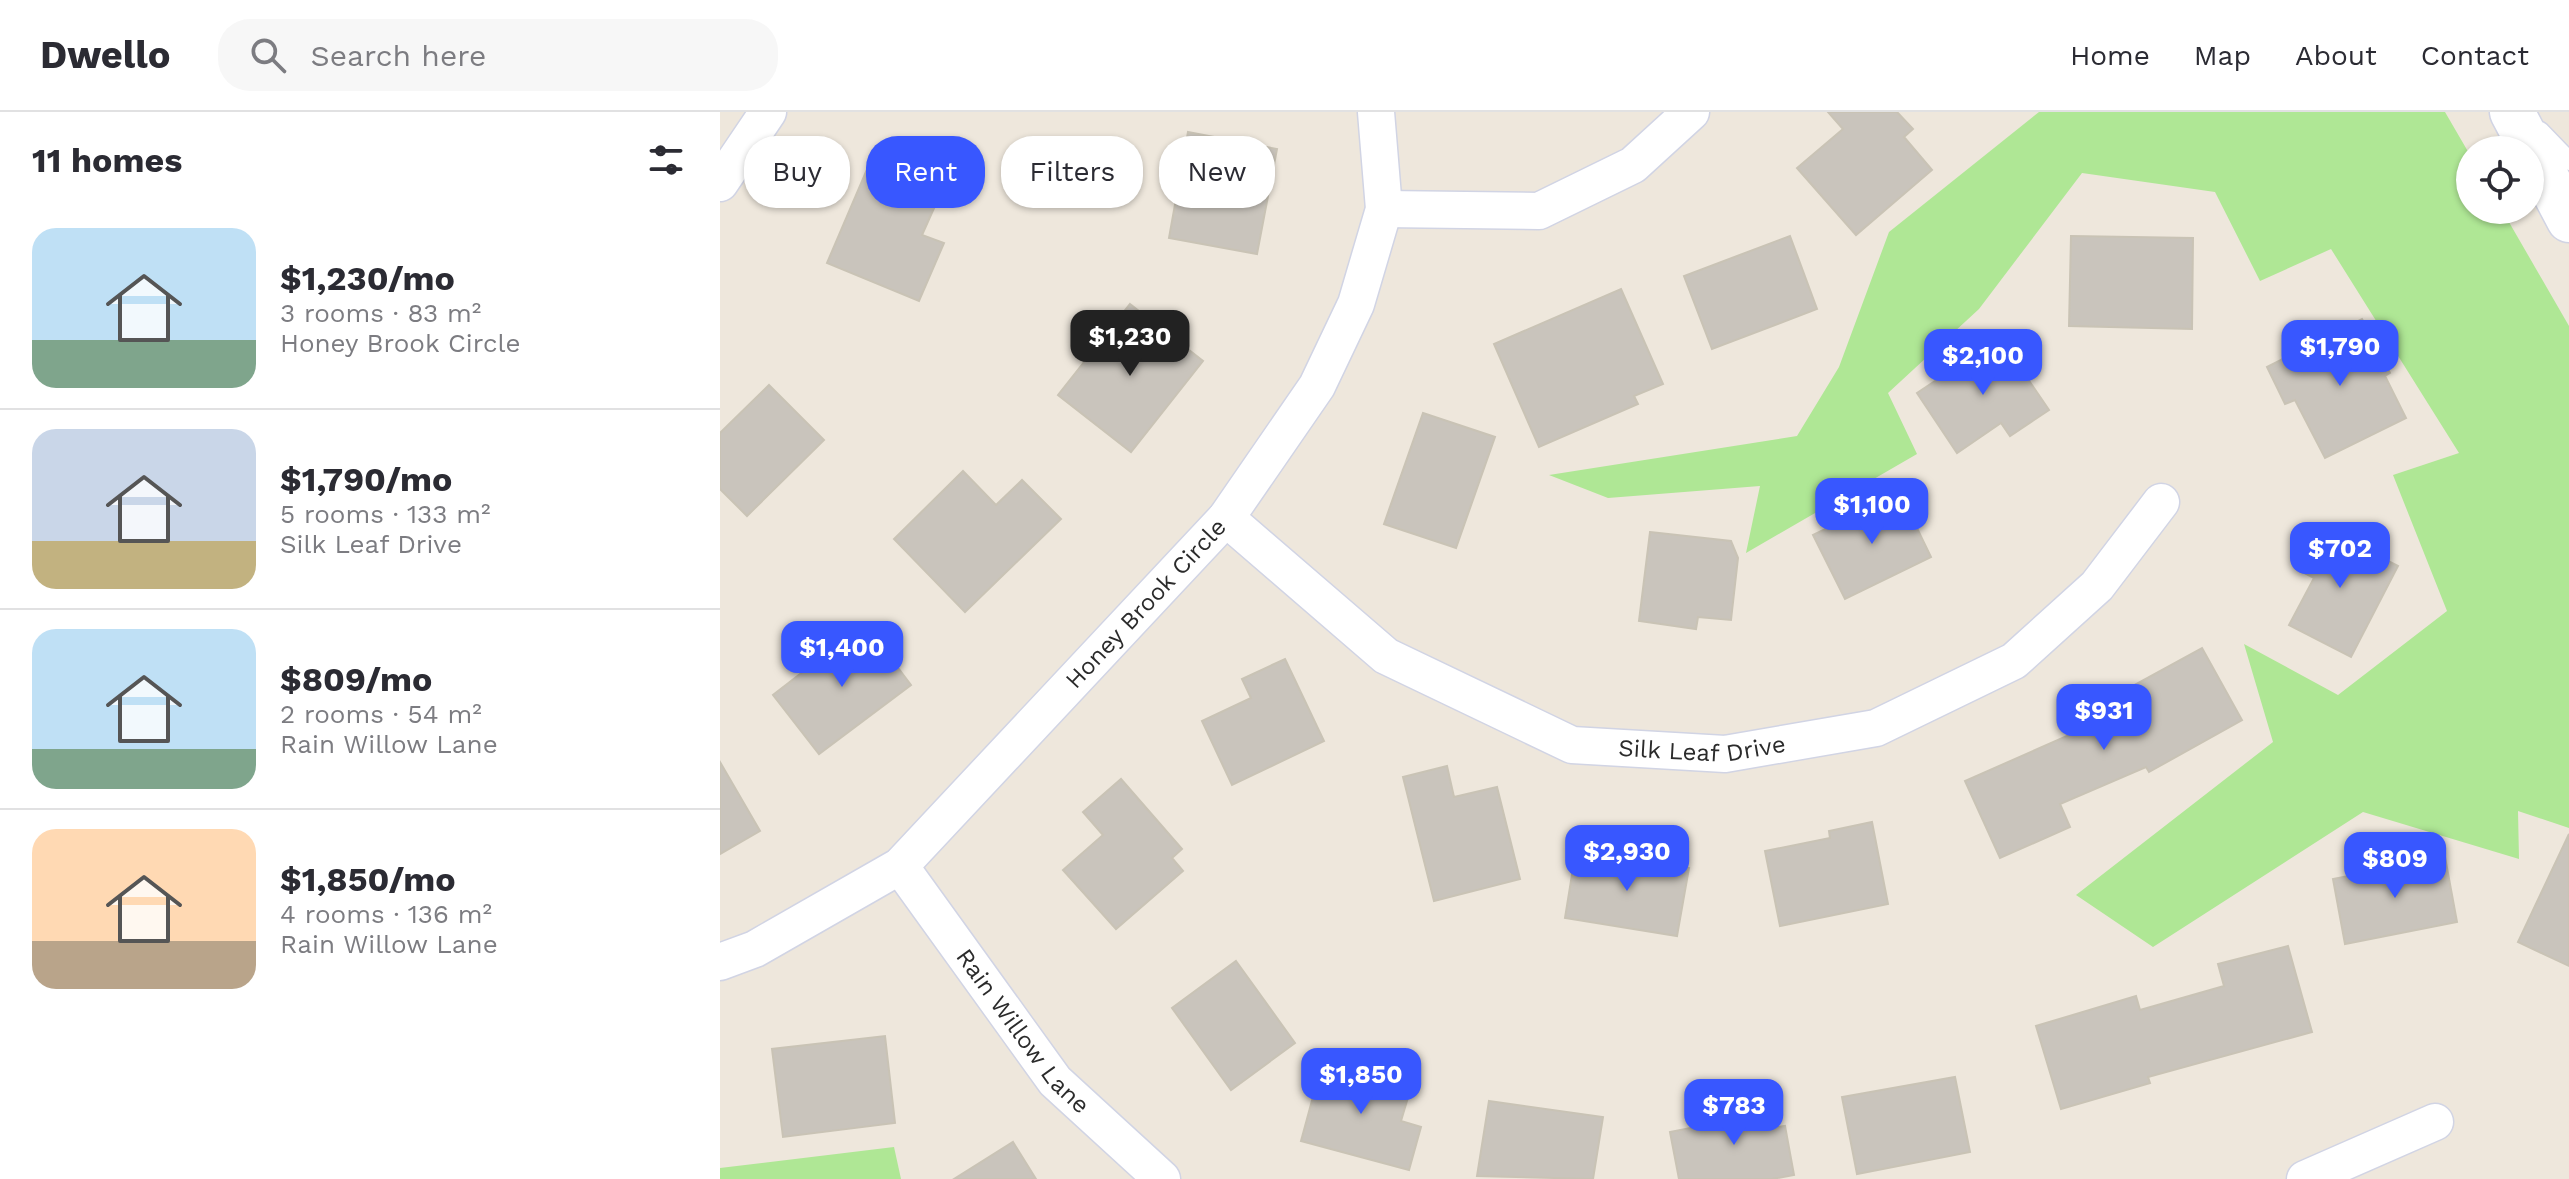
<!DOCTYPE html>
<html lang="en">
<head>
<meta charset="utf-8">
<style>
	:root { --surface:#fff; --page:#f7f7f7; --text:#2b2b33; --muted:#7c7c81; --line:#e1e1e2; --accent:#3857ff }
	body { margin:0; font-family:"Work Sans",sans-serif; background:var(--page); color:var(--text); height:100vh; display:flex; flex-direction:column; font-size:30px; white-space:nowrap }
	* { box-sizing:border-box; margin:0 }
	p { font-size:26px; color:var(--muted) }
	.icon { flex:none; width:44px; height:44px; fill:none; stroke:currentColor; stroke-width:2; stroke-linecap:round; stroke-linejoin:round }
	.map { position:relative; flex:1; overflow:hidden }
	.details { display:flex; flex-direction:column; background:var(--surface); width:720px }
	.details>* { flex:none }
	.guide { position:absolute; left:24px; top:24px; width:760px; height:72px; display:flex; gap:16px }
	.buttons { position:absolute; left:1736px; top:24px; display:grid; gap:16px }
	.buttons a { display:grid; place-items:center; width:88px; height:88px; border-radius:50%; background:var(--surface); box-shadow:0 2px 6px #0004; font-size:40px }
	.price { position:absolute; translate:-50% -68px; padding:0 18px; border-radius:16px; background:var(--accent); color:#fff; font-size:26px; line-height:52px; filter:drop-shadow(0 2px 4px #0008) }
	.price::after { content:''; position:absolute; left:50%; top:48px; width:24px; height:18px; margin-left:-12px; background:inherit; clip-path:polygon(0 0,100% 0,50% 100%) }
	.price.on { background:#222; color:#fff }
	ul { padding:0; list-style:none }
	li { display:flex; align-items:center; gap:24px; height:200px; padding:0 32px }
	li+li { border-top:2px solid var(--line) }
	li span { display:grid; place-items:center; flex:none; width:224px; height:160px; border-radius:24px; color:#555 }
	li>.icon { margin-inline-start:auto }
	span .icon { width:96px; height:96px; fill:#fffc; stroke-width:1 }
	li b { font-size:34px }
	h2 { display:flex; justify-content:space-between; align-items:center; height:96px; padding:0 32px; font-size:34px }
	.tag { padding:0 28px; border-radius:32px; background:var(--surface); box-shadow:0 2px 6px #0004; font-size:28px; line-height:72px }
	.tag.on { background:var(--accent); color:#fff }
	header { display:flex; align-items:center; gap:48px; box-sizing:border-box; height:112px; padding:0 40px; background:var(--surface); border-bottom:2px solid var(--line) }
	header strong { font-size:38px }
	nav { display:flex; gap:44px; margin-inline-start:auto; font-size:28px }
	.search { width:560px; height:72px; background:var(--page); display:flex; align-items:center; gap:20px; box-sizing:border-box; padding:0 28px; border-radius:32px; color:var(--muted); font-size:30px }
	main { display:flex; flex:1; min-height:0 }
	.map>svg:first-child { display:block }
	.green { fill:#afe795 }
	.building { fill:#c9c4bc; stroke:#c9c3b5; stroke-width:2 }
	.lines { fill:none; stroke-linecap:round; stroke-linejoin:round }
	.service-casing { stroke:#d1d4e4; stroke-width:21 }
	.minor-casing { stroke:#d1d4e4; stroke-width:39 }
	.secondary-casing { stroke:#d1d4e4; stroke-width:47 }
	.service { stroke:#fff; stroke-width:18 }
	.minor { stroke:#fff; stroke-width:36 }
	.secondary { stroke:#fff; stroke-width:44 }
	.labels { text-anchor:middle; stroke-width:7; stroke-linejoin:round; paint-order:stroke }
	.street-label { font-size:24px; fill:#2b2b2b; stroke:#fff }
</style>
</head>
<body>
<header>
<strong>Dwello</strong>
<div class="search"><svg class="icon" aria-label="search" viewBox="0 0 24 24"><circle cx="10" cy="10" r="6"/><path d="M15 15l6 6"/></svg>Search here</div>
<nav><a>Home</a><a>Map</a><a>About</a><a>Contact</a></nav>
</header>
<main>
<section class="details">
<h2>11 homes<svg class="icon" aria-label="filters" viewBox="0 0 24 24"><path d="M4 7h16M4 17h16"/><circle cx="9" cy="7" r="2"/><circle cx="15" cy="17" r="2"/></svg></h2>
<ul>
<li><span style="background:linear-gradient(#bfe0f5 70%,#7fa58c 0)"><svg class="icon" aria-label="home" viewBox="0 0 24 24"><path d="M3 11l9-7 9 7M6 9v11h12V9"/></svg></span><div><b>$1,230/mo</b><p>3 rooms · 83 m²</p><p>Honey Brook Circle</p></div></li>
<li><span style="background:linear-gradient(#c9d6e8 70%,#c2b280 0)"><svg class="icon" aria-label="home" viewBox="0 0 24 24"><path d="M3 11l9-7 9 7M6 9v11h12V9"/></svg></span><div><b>$1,790/mo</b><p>5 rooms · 133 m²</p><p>Silk Leaf Drive</p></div></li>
<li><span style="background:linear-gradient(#bfe0f5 75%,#7fa58c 0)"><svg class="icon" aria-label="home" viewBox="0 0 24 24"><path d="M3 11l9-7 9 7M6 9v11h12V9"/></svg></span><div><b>$809/mo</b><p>2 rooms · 54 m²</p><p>Rain Willow Lane</p></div></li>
<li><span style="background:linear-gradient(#ffd9b3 70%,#b9a48a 0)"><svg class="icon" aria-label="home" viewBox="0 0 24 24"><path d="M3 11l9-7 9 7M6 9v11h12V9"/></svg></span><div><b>$1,850/mo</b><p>4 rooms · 136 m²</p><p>Rain Willow Lane</p></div></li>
</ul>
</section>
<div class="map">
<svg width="1849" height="1067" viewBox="0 0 1849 1067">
	<rect width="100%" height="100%" fill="#eee7dc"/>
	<g class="green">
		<path d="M1319 0H1725L1750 43V98H1782L1849 214V716L1798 699 1799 747 1643 700 1433 835 1356 783 1553 630 1524 532 1618 583 1727 499 1673 363 1739 341 1611 137 1540 169 1495 80 1362 61 1259 197 1168 281 1197 342 1026 441 1040 374 888 386 829 363 1077 324 1119 255 1169 120Z"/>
		<path d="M174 1035 181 1067H0V1056Z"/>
	</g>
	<g class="building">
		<path d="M1108 0H1177L1193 17 1184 25 1212 58 1136 123 1077 56 1123 17Z"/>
		<path d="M468 20 557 37 537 142 449 126Z"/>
		<path d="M148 55 219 85 202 123 224 131 199 189 107 151Z"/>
		<path d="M1070 124 1097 197 992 237 964 164Z"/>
		<path d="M1351 124 1473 126 1472 217 1349 214Z"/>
		<path d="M901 177 943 272 914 284 918 292 819 335 774 232Z"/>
		<path d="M410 192 483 249 411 340 338 283Z"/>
		<path d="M1642 207 1670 261 1665 264 1686 306 1605 346 1575 288 1565 292 1547 255Z"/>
		<path d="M1280 226 1329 298 1290 324 1281 311 1237 341 1197 281Z"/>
		<path d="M49 273 104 328 27 404 0 377V321Z"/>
		<path d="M703 301 775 325 736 436 664 412Z"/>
		<path d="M243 359 276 393 302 368 341 407 245 500 174 427Z"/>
		<path d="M1180 381 1211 445 1125 487 1093 423Z"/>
		<path d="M1597 413 1678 454 1631 545 1569 513 1594 466 1575 456Z"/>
		<path d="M930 420 1011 429 1018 446 1011 508 978 505 976 517 919 509Z"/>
		<path d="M145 512 191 573 99 642 53 583Z"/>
		<path d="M1482 536 1522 608 1429 660 1426 655 1340 692 1350 715 1280 746 1245 669 1397 602 1389 587Z"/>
		<path d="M565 547 604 629 512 673 482 609 531 586 522 567Z"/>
		<path d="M0 650 40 719 0 742Z"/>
		<path d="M727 654 734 685 777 675 800 767 714 789 683 665Z"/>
		<path d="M401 667 462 737 452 746 463 759 396 817 343 758 383 723 363 700Z"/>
		<path d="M1152 710 1168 792 1060 814 1045 739 1110 726 1109 719Z"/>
		<path d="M1849 722V854L1798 830Z"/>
		<path d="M856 738 969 756 957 824 845 806Z"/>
		<path d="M1725 745 1737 810 1625 832 1613 767Z"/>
		<path d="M1568 834 1592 920 1428 965 1430 971 1341 997 1316 914 1416 884 1420 898 1504 874 1498 852Z"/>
		<path d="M516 849 575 931 511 978 452 896Z"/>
		<path d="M165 924 175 1011 63 1025 52 937Z"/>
		<path d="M603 948 692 972 681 1009 701 1015 689 1058 581 1029Z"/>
		<path d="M1235 965 1250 1040 1137 1062 1122 985Z"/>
		<path d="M1040 985 1046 1017 1065 1014 1074 1063 1052 1067H959L950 1020 1001 1010 998 993Z"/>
		<path d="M769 989 883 1005 873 1067 757 1064Z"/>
		<path d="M293 1030 316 1067H234Z"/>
	</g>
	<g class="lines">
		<g class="service-casing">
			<path id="service" d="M1820 19 1849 49"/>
		</g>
		<g class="minor-casing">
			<g id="minor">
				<path d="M0 71 48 0"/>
				<path d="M664 97 819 99 913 53 971 0"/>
				<path id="s1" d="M506 406 666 544 852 633 1005 642 1156 616 1294 549 1377 474 1441 390"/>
				<path id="s2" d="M180 754 335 969 442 1067"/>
				<path id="s3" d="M0 850 35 837 180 754 506 406 597 274 636 192 664 97 656 0"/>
				<path d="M1585 1067 1715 1010"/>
			</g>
		</g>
		<g class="secondary-casing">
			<path id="secondary" d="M1792 0 1849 108"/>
		</g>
		<use href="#service" class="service"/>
		<use href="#minor" class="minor"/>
		<use href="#secondary" class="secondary"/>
	</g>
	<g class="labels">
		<g class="street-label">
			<text dy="8" stroke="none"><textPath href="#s3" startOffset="564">Honey Brook Circle</textPath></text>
			<text dy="8" stroke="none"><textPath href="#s1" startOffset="548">Silk Leaf Drive</textPath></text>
			<text dy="8" stroke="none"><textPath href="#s2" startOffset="206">Rain Willow Lane</textPath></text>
		</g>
	</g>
</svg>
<div class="buttons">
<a><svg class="icon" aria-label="locate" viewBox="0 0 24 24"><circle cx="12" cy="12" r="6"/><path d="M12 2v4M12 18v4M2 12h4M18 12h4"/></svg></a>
</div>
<b class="price on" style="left:410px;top:266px">$1,230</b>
<b class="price" style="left:1620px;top:276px">$1,790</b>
<b class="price" style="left:1263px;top:285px">$2,100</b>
<b class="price" style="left:1152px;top:434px">$1,100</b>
<b class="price" style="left:1620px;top:478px">$702</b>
<b class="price" style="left:122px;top:577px">$1,400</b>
<b class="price" style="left:1384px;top:640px">$931</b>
<b class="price" style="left:907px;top:781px">$2,930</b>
<b class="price" style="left:1675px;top:788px">$809</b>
<b class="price" style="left:641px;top:1004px">$1,850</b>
<b class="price" style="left:1014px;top:1035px">$783</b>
<div class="guide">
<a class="tag">Buy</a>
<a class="tag on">Rent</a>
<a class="tag">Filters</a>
<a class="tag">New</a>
</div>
</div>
</main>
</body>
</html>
